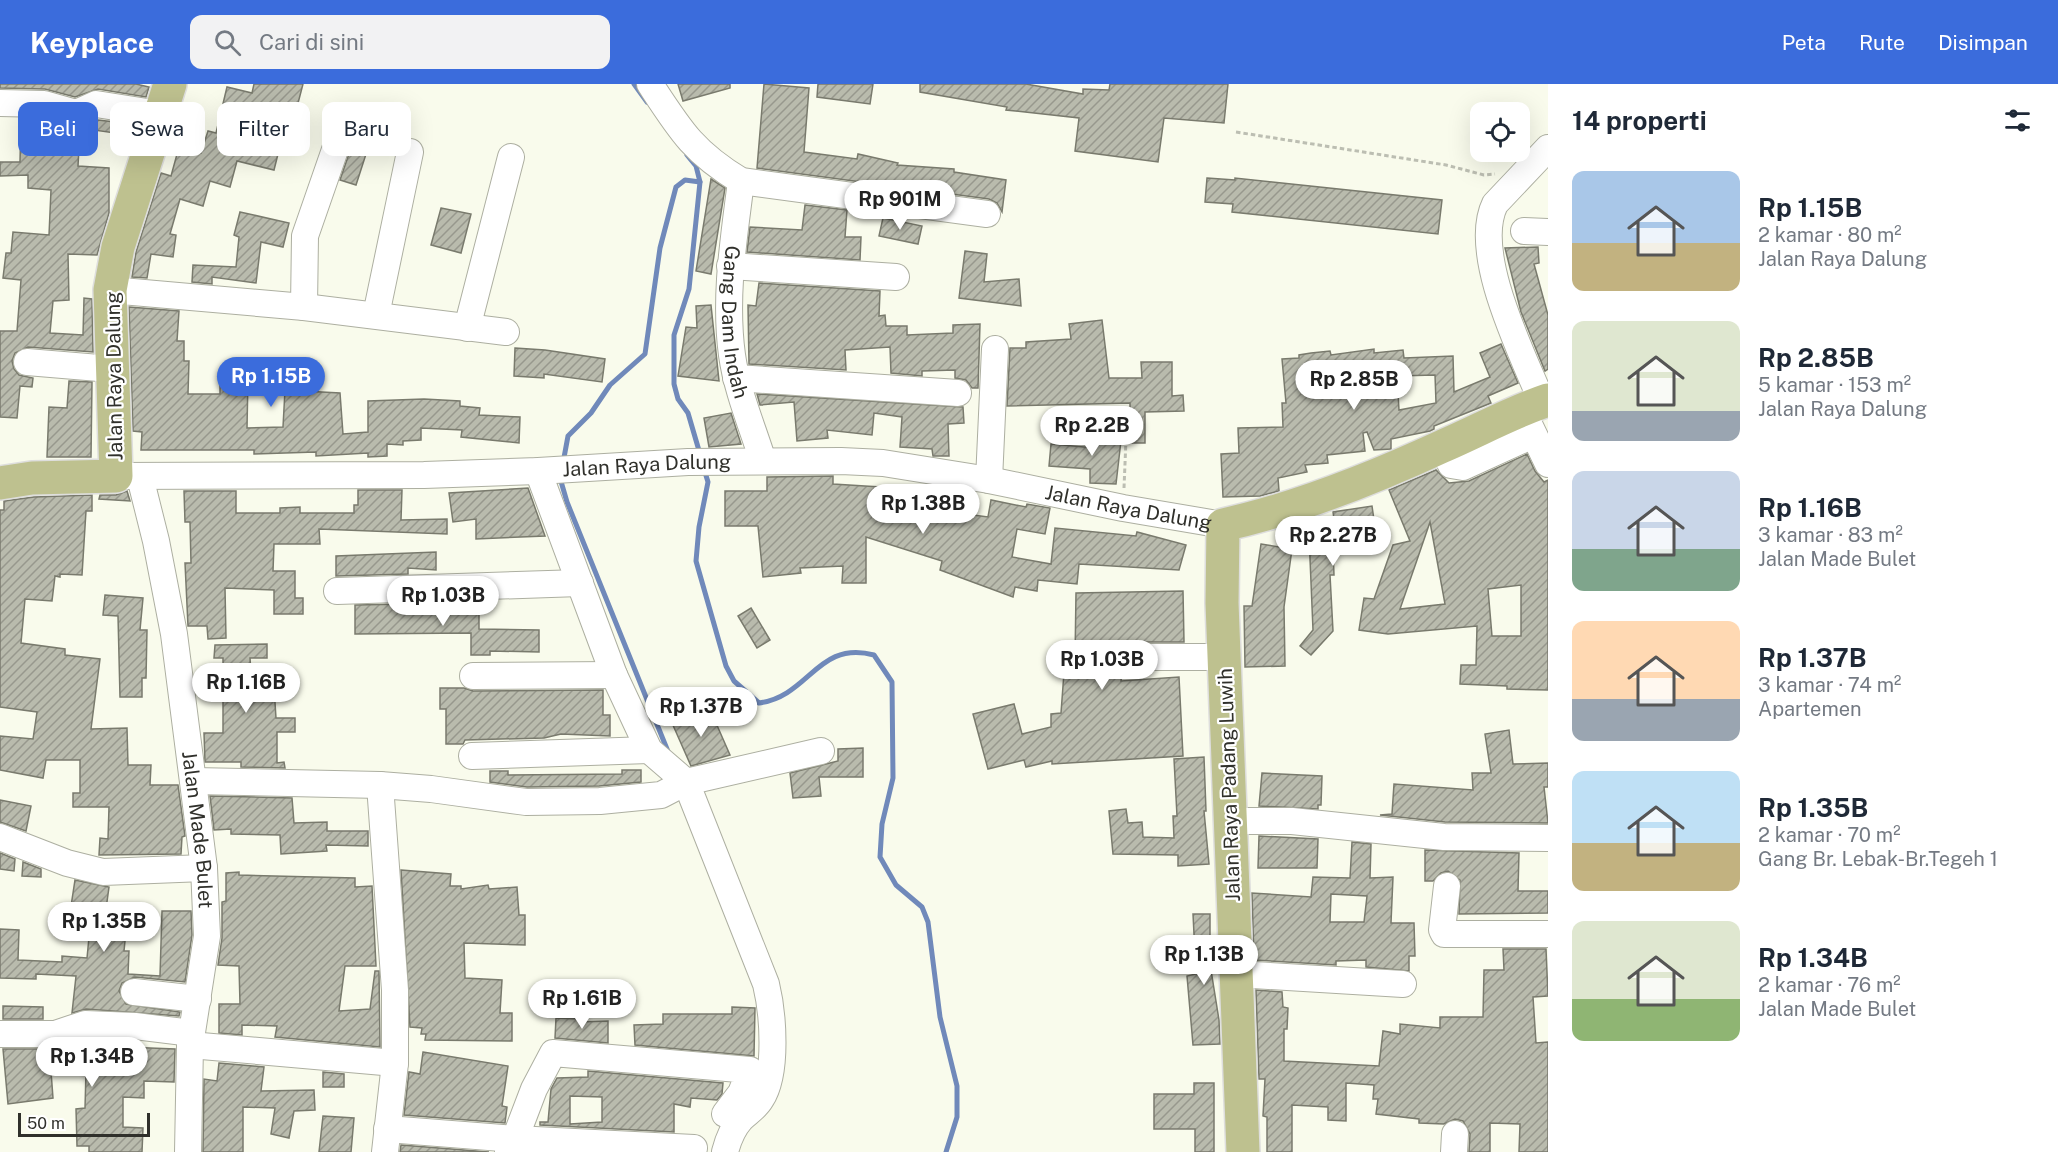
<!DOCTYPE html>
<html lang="id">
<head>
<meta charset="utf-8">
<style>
	:root { --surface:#fff; --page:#f2f2f3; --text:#1f2937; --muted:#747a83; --accent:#3b6cdc }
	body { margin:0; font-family:"Public Sans",sans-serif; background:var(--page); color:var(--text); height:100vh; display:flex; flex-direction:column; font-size:22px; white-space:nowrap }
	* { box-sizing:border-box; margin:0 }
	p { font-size:20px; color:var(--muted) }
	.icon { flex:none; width:33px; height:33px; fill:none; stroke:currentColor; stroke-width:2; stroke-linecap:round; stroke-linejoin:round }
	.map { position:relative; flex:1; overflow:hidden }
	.sheet { display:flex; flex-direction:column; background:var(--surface); width:510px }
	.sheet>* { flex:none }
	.guide { position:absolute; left:18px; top:18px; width:570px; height:54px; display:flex; gap:12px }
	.controls { position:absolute; left:1470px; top:18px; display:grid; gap:12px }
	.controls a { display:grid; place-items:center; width:60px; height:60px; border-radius:12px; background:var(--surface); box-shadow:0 6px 24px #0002; font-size:30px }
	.scale { position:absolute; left:18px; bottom:15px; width:132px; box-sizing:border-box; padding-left:6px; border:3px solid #30302b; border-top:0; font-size:16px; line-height:21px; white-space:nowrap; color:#30302b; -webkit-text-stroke:4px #fff; paint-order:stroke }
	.price { position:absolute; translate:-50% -51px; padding:0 14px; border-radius:21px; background:#fff; color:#222; font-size:20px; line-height:39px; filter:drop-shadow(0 2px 3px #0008) }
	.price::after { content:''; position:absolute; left:50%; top:36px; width:18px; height:14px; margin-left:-9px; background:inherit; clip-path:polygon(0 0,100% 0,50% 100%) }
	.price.active { background:var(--accent); color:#fff }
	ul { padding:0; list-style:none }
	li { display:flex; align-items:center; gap:18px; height:150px; padding:0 24px }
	li span { display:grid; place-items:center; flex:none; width:168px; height:120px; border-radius:12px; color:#555 }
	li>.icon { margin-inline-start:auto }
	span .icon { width:72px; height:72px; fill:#fffc; stroke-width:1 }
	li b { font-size:26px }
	h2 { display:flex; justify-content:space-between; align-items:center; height:72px; padding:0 24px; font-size:26px }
	.tag { padding:0 21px; border-radius:12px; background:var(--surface); box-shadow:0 6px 24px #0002; font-size:21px; line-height:54px }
	.tag.active { background:var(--accent); color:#fff }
	header { display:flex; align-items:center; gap:36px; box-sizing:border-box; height:84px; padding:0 30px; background:var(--accent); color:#fff }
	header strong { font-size:28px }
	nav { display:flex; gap:33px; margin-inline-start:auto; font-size:21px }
	.search { width:420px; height:54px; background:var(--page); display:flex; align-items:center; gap:15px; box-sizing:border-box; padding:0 21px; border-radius:12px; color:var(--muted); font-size:22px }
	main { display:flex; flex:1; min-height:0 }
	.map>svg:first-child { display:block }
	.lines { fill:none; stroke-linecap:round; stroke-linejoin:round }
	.stream { stroke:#7089ba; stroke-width:5 }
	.building { fill:url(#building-hatch); stroke:#797a6d; stroke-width:1.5; fill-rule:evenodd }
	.minor-casing { stroke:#adafa1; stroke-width:28 }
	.major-casing { stroke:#dededd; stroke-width:36 }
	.path { stroke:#bcbeb2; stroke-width:3; stroke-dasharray:4.5 3; stroke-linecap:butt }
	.minor { stroke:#fff; stroke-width:26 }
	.major { stroke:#bec18f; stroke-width:33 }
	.labels { text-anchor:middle; stroke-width:4.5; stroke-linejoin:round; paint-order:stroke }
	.street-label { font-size:20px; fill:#30302b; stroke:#fff }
</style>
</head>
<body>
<header>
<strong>Keyplace</strong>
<div class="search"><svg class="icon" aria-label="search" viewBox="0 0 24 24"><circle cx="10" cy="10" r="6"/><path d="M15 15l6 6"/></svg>Cari di sini</div>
<nav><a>Peta</a><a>Rute</a><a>Disimpan</a></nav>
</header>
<main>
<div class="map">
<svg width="1548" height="1068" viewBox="0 0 1548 1068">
	<defs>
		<pattern id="building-hatch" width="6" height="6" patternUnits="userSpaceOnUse" patternTransform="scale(1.5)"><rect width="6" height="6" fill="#b9bbad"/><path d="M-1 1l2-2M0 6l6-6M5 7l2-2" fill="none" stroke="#97988d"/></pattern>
	</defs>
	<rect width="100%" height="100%" fill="#f9fbec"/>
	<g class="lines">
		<g class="stream">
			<path d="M634 0 647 18"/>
			<path d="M687 71 696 82 700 98 689 205 674 251V300L678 315 688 329 700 370"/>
			<path d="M563 379 568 352 591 329 610 301 645 270 660 164 676 103 685 96 700 98"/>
			<path d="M704 385 708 398 699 443 696 477 726 582 734 597 759 619C810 612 817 556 874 571L892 598 893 694 882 740 880 773 896 801 922 823 928 838 940 933 957 1002V1033L946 1068"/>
			<path d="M560 394 567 418 669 670"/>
		</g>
	</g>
	<g class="building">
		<path d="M0 0H136L149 3 146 13 98 5 75 13 45 5 0 4Z"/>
		<path d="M254 0H303L290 50 284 67 279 66 274 86 237 77 230 103 210 97 203 122 180 115 170 150 176 151 173 173 151 170 147 194 132 193 136 168 161 89 171 92 179 63 201 69 208 47 216 49 227 3 252 9Z"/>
		<path d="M678 0H730V4L683 17Z"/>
		<path d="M764 0 809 4 804 68 857 75 858 70 898 79 897 81 954 85V88L1006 96 1002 128 997 119 989 115 757 84Z"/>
		<path d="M818 0H873L870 20 817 13Z"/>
		<path d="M920 0H1026L1083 10V5L1109 6 1110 0H1228L1224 39 1164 34 1158 78 1075 67 1079 34 1006 26 1007 23 920 8Z"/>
		<path d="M21 34 42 35 73 44 98 36 123 39 122 50 80 44 78 82 109 84V129L97 171 68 170 69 216 53 217 50 249 83 251 84 214 92 215 93 268 28 263 15 269 12 277 14 285 19 291 33 294 32 303 20 302 17 334 0 333V247H17L21 196 3 194 6 169H11L13 148 49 151 51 106 28 104V91L0 92V78H20Z"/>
		<path d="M351 35 375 40 370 67H367L356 101 340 96 352 61 349 47Z"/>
		<path d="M1207 94 1235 96V94L1442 116 1438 150 1232 128 1233 120 1205 118Z"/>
		<path d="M711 95 725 104 711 190 696 187Z"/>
		<path d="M805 121 847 126 845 153H861L860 176 747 168 750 143 802 146Z"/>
		<path d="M441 124 471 130 461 169 431 161Z"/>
		<path d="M240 128 289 139 283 163 261 158 256 199 212 193V200L192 198 193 181 236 183 239 153 234 151Z"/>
		<path d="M883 134 922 142 918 160 879 152Z"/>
		<path d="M1538 163 1539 179 1534 180 1548 231V285L1545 287 1521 228 1505 164Z"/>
		<path d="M965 167 987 170 984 198 1019 195 1021 222 959 214Z"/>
		<path d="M759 199 880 207 879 232 885 231 886 242H907V251L953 249V241L980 240 978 304H972L966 296 955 294V286L922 287V292L891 289 890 263 845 266 846 286 749 280 748 221 756 222Z"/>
		<path d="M711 221 719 297 678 292 686 243 697 244 696 222Z"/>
		<path d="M129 223 179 227 177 257H184V277H189L188 310H220V293L248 294 247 344 283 343 285 306 340 309 343 350 368 348V317L424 315 460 317V322L480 324 479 331 520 333 519 359 461 353 462 346 421 344V356L403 357V361L387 360V372L368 373V369L316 372V368L254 370V366H141L142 348 133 347Z"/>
		<path d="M1102 236 1109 294H1142L1141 278H1172V312L1183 311 1184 327 1145 328V359H1130V319L1007 322 1010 264H1026V258L1071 255 1069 240Z"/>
		<path d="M1501 260 1518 299 1488 312 1491 319 1434 342V345L1430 347 1391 355V365L1374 366 1367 348 1363 349 1365 367 1327 371 1328 379 1305 381 1307 388 1278 394 1279 407 1260 412 1223 413 1221 370 1239 369 1238 344 1283 343 1282 319H1286L1282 275 1299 274V271L1311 269 1330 267 1331 271 1374 265V269L1403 266 1404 274 1453 272 1454 308 1490 293 1480 269ZM1435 291 1436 319 1399 326 1397 292Z"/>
		<path d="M515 264 545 266 605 275 602 298 544 290V294L514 292Z"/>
		<path d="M69 297 92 298 91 373H47L49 323 67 324Z"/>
		<path d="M757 310 963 323 964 339 948 340 949 372H933L932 365 900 363 902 333 874 329 872 351 827 346 828 354 797 357 794 318 760 321Z"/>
		<path d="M731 329 741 360 709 363 704 334Z"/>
		<path d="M1097 345 1122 348 1116 400 1090 399V385L1049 382 1051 360 1095 364Z"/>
		<path d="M1527 370 1535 387 1544 398 1548 396V606L1507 605V602L1460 600 1461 581H1476L1477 542 1388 550 1359 546 1364 514 1374 515 1393 461 1410 457 1389 406 1436 386 1449 399 1469 397ZM1430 438 1445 520 1400 525 1417 476ZM1521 501V552H1492L1488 505Z"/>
		<path d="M833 392V400L881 403 937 421 936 426 988 433 991 416 1026 423 1027 420 1050 424 1045 450 1017 445 1012 473 1051 480 1055 444 1136 452 1137 448 1186 461 1179 486 1079 480 1077 500 1038 496 1037 507 1015 503 1013 513 940 486 942 477 866 453V499H842L843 482 800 484 801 489 763 493 758 442H725V407H767V393Z"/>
		<path d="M528 404 545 452 476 455V435L453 438 449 409Z"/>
		<path d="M358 406H402L401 436 447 435V450L319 445 320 460H274L273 487H295V514H303V530H274V506L225 504 226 554 208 555 207 542H188L185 479H191L190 438H185L184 407H236V429H280V424L300 423V429H354V421H358Z"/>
		<path d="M127 407 130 417 99 415 100 411H116Z"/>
		<path d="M92 411V427H86L82 491 60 490V493L55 492 52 517 25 515 21 559 65 565V571L100 575 91 645 127 644 128 681H151L150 701H178L185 752 182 753 181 770 99 771 100 754 108 755 109 723H73V709H80V676H46L43 694 0 686V652L33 655 37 628 0 623V426H4V417L34 413Z"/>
		<path d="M1372 422 1377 457 1333 463 1334 491H1330L1333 547 1311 571 1300 562 1313 546 1309 451 1336 450 1333 428Z"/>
		<path d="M1261 460 1292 465 1284 523 1285 582 1245 583 1244 522H1252Z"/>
		<path d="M436 468V486L408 484V490L336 492V472Z"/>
		<path d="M1183 507 1184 558H1129L1117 565 1115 574 1122 586 1121 597 1179 593 1183 672 1052 680V677L1026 683 1024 676 988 685 973 630 1014 620 1022 650 1051 643V630L1061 629 1065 575H1075L1076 509Z"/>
		<path d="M105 511 143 514 140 546H147L146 594H142V613H120L118 532 103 531Z"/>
		<path d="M407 520 406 527H479V545L539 546V568L490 567V571H471V549L355 550V521Z"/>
		<path d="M751 524 770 556 757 564 738 532Z"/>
		<path d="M267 560V574H250L252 605 274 603 276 634H295V648H277V679L284 678 285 684 241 683V678H205L204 649H223V574H214L215 561Z"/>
		<path d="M440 604H464L473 607 603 606V631H610V652L561 650 544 654 465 656 463 660H446V625H440Z"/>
		<path d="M709 623 730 671 691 682 672 639Z"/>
		<path d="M1509 646 1513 680 1548 679V703H1544L1548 739 1445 738 1380 731 1392 730 1394 700 1473 706 1472 689H1491L1485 650Z"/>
		<path d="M863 664V693H819L821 712 793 714 790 689 838 677V665Z"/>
		<path d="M1204 673 1206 727H1204L1209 780 1178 782V771L1113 770 1109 727 1126 725 1128 739 1142 738 1143 753 1174 754 1173 732H1177L1174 675Z"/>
		<path d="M622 686H641V698L599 702 527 703 490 698V687H508V691L622 690Z"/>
		<path d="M1262 689 1322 692 1321 721H1318V725L1259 722Z"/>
		<path d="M210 712 292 714 294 739 327 738V747H368V762L326 761 327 767 281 770 280 751 231 750V745L214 746Z"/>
		<path d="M0 716 31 722 26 747 0 738Z"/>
		<path d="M1259 752 1318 755 1317 784H1258Z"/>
		<path d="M1352 758 1371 760 1370 794 1393 793 1391 839H1414L1415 872H1409V887L1366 883V876L1336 877V881L1254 876 1252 809 1311 813 1313 793 1350 794ZM1331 810 1367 812 1364 838H1330Z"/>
		<path d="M1425 766 1519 769 1518 807H1548V829L1459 830 1460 796 1448 787 1441 789 1433 797H1425Z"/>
		<path d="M0 769 15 775 14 787 0 785Z"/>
		<path d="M23 778 41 785V793L22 792Z"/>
		<path d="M401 786 451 790 450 802H461V805L488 801 489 805 517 803 519 831H525V861L464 859 465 894 502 896 500 929H512V957L425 956 426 950H421L422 944 410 943Z"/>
		<path d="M239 788V791L355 794V803L372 802 376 882H345L339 927 370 925 375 887H379L380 963 275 953 277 942 242 941V951L219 949V920H240L239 882 218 881 222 854V818L226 817V789Z"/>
		<path d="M75 796 109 803 106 825 128 827 124 867H129L128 890 160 892 162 827H191L192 851 185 898 135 893 122 899 119 907 126 920 180 928 179 932 86 925 72 929 76 892 36 890V895L0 894V845L19 846 18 876 62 878V872L87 874 90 843 68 842Z"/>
		<path d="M1193 830H1210V858H1216L1217 886H1211L1219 936 1220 960 1193 961 1187 892 1196 890Z"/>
		<path d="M1503 865H1546L1548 912 1533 913 1536 959 1548 958V1068H1519L1520 1040 1490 1039V1068H1469L1470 1050 1463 1037 1455 1035 1444 1040 1419 1039V1035L1376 1030 1378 1015H1373L1374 1001 1346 999V1037L1328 1036V1023L1292 1021V1068H1267V1033L1263 1032 1265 995H1259L1256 906 1282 908 1283 923 1288 924 1287 945H1284V977L1379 982 1383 947 1400 950V940L1440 944V933H1483L1484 886H1504Z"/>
		<path d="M3 922 43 923V935H3Z"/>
		<path d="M732 923 755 924 754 972 635 961 634 941 663 940V930H732Z"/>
		<path d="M556 934 579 935V938L608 937V959L555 954Z"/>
		<path d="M75 959 95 962V974L125 975V963L175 965 174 998 144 997V1014L123 1013V1043L143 1044 142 1068H89V1062H77L76 1025 85 1024 86 987H51L53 1014 8 1020 3 965H55Z"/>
		<path d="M423 968 508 982 502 1022 507 1023 505 1039 404 1031 409 988 420 990Z"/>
		<path d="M219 979 264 983 261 1007 314 1006 315 1026 294 1027 289 1054 271 1050 275 1024 243 1023V1068H203L204 995 217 997Z"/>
		<path d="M588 987 723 999 722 1010 717 1016 691 1014 690 1023 674 1020V1048L540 1041V1038H548L551 1005 557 994 588 993ZM570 1012 602 1013V1038L570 1040Z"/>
		<path d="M323 988 344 990V1003H323Z"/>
		<path d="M1194 999H1214V1068H1195V1045H1154V1010H1194Z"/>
		<path d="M323 1032 354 1034 351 1068H319Z"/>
		<path d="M401 1061 489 1068H400Z"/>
	</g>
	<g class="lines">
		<g class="minor-casing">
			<g id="minor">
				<path d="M650 0C680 46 693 68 741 97L987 130"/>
				<path d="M0 19 44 20 76 29 96 20 160 30"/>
				<path id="s1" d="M741 97C734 154 724 212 732 271 737 307 752 342 763 377"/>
				<path d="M1524 147 1548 148"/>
				<path d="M730 182 896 193"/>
				<path d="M110 206 304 223 506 248"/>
				<path d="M304 223 305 152 338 57"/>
				<path d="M376 231 410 68"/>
				<path d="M467 244 511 73"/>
				<path d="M27 278 111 285"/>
				<path d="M736 294 958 309"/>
				<path d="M1542 318C1522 269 1471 169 1495 120L1548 64"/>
				<path d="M1527 336 1548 380"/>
				<path d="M1442 363 1451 381 1463 383 1533 351"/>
				<path d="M538 387 614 591 649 666 686 698 766 900C773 929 778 989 761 1015 756 1024 748 1028 741 1035 733 1044 728 1056 725 1068"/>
				<path id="s2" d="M116 392 424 391 538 387 688 378 841 377 883 379 989 396 1123 424 1223 441"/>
				<path id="s3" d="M140 393 156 457 174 550 204 784 207 852 190 961 188 1068"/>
				<path d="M989 396 995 265"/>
				<path d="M337 507 580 499"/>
				<path d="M1130 573H1224"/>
				<path d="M473 592 614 591"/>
				<path d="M472 672 649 666"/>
				<path d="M194 697 380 701 431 705 526 718 600 717 661 711 686 698 821 667"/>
				<path d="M380 701 395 906V979L385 1068"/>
				<path d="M1230 737H1292L1444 753 1548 754"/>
				<path d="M0 753 67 779 103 788 204 784"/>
				<path d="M1447 802 1442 846 1444 850H1548"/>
				<path d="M1237 890 1403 900"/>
				<path d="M134 908 198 915"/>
				<path d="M0 950H55L85 940 135 942 192 949"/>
				<path d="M190 961 395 979"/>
				<path d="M387 1045 515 1055 534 1005 553 969 750 986 741 1009 725 1030"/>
				<path d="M508 1068 515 1055 694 1064"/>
				<path d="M1454 1068 1455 1050"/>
			</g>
		</g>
		<g class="major-casing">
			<g id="major">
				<path d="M0 399 32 394 116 392 110 206 118 163 170 0"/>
				<path d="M1243 1068 1222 519 1223 441C1296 425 1376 393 1443 362 1478 347 1512 328 1548 316"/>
			</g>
		</g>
		<g class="path">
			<path d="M1236 48 1446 81 1484 91 1495 90"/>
			<path d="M1124 404 1127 331"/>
		</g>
		<use href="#minor" class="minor"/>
		<use href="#major" class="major"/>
	</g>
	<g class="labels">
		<g class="street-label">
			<text dy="7" stroke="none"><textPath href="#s1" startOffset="142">Gang Dam Indah</textPath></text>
			<text transform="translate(114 292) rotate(-91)" y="7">Jalan Raya Dalung</text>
			<text dy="7" stroke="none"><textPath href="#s2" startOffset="531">Jalan Raya Dalung</textPath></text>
			<text dy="7" stroke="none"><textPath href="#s2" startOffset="1017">Jalan Raya Dalung</textPath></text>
			<text transform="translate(1229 701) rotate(-92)" y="7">Jalan Raya Padang Luwih</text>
			<text dy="7" stroke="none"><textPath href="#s3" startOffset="358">Jalan Made Bulet</textPath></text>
		</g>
	</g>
</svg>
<div class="controls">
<a><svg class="icon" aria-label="locate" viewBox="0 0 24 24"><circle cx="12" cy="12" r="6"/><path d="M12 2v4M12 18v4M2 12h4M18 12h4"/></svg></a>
</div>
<div class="scale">50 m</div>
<b class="price" style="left:900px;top:147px">Rp 901M</b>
<b class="price active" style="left:271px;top:324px">Rp 1.15B</b>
<b class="price" style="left:1354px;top:327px">Rp 2.85B</b>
<b class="price" style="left:1092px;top:373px">Rp 2.2B</b>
<b class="price" style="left:923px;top:451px">Rp 1.38B</b>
<b class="price" style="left:1333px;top:483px">Rp 2.27B</b>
<b class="price" style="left:443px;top:543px">Rp 1.03B</b>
<b class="price" style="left:1102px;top:607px">Rp 1.03B</b>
<b class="price" style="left:246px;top:630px">Rp 1.16B</b>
<b class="price" style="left:701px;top:654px">Rp 1.37B</b>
<b class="price" style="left:104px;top:869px">Rp 1.35B</b>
<b class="price" style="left:1204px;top:902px">Rp 1.13B</b>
<b class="price" style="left:582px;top:946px">Rp 1.61B</b>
<b class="price" style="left:92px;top:1004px">Rp 1.34B</b>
<div class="guide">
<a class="tag active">Beli</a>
<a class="tag">Sewa</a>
<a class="tag">Filter</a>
<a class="tag">Baru</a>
</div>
</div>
<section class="sheet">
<h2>14 properti<svg class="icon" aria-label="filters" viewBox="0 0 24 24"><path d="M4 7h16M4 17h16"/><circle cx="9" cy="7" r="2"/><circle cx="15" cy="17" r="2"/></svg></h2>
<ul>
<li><span style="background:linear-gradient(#a9c7e8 60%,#c2b280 0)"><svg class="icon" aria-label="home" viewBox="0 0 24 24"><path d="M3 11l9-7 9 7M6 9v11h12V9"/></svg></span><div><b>Rp 1.15B</b><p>2 kamar · 80 m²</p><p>Jalan Raya Dalung</p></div></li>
<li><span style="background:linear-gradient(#dfe7d0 75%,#9aa5b1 0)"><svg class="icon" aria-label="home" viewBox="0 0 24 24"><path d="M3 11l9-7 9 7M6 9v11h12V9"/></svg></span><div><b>Rp 2.85B</b><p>5 kamar · 153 m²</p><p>Jalan Raya Dalung</p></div></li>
<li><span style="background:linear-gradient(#c9d6e8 65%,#7fa58c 0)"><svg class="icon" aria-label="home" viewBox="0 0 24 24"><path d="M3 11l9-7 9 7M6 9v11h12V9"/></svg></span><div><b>Rp 1.16B</b><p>3 kamar · 83 m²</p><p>Jalan Made Bulet</p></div></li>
<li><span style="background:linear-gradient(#ffd9b3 65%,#9aa5b1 0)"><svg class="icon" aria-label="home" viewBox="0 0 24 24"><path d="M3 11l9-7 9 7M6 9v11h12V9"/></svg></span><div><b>Rp 1.37B</b><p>3 kamar · 74 m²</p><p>Apartemen</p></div></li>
<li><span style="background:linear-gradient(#bfe0f5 60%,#c2b280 0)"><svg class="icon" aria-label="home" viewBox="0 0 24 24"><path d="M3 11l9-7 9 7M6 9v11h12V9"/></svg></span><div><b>Rp 1.35B</b><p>2 kamar · 70 m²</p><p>Gang Br. Lebak-Br.Tegeh 1</p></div></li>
<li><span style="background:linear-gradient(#dfe7d0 65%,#8fb573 0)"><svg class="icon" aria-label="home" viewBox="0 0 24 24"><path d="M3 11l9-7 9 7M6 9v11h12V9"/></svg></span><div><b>Rp 1.34B</b><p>2 kamar · 76 m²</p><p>Jalan Made Bulet</p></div></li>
</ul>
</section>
</main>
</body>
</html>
